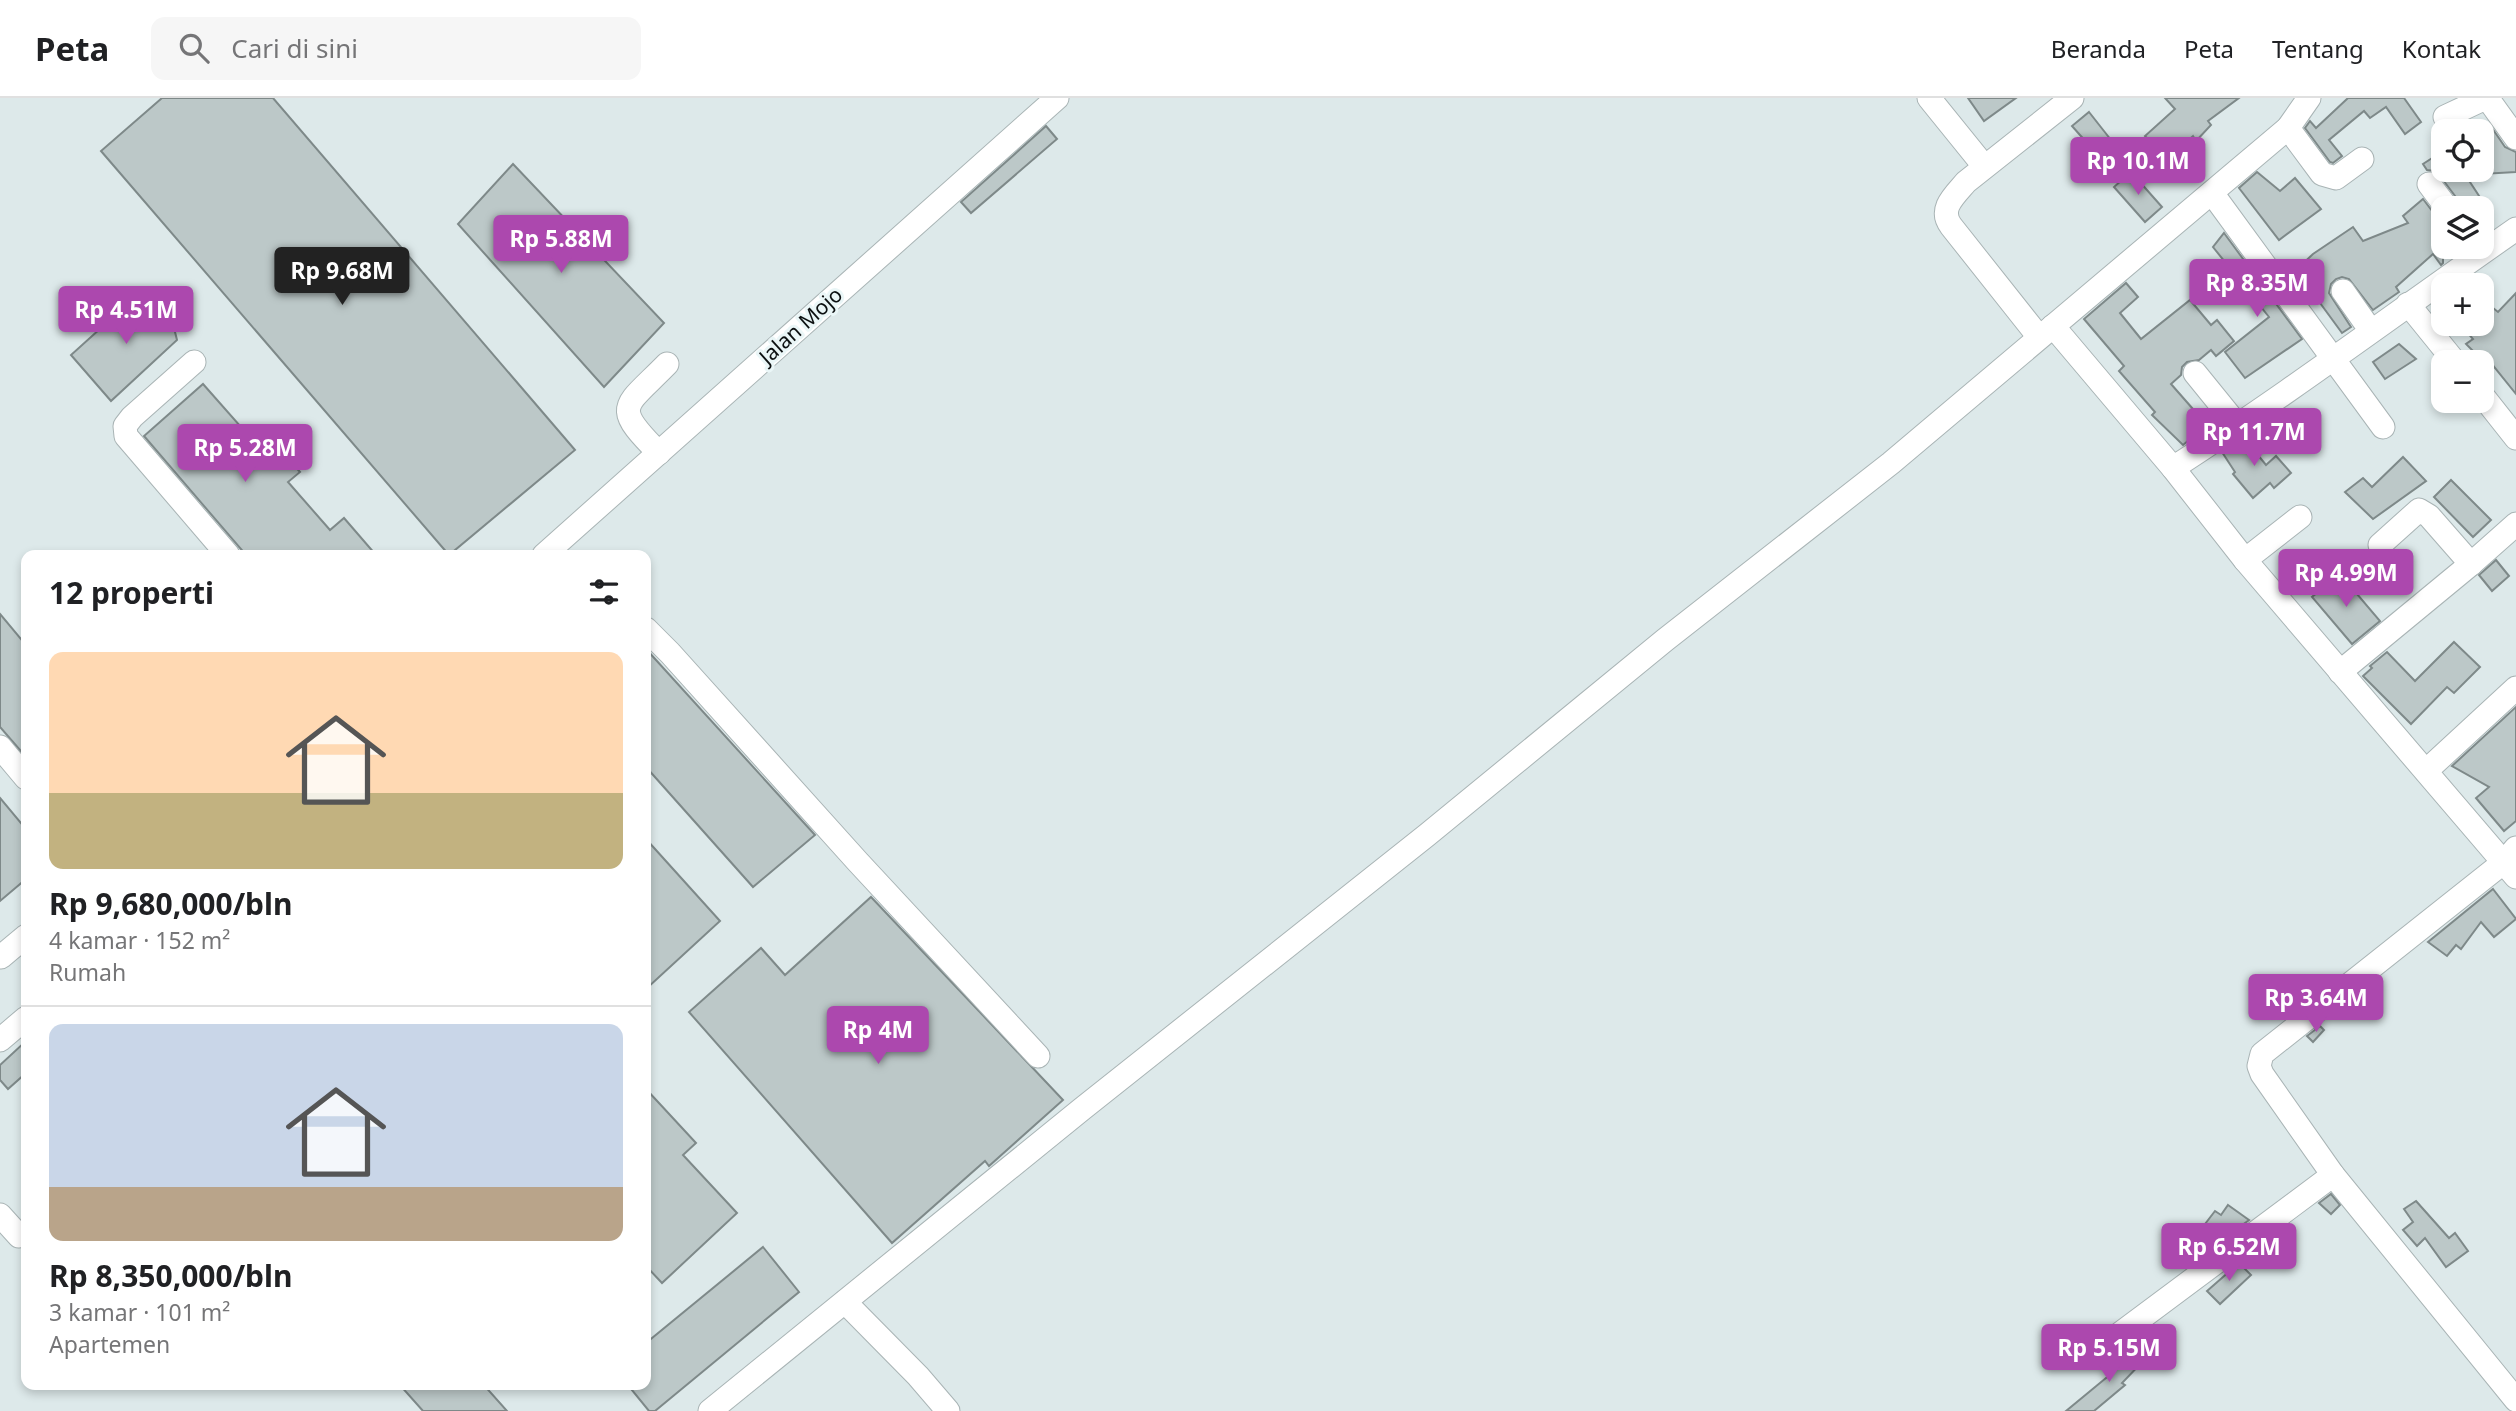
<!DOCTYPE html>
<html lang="id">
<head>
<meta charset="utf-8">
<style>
	:root { --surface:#fff; --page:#f6f6f6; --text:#202124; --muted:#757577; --line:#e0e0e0; --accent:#ac48ae }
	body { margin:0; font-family:"Noto Sans",sans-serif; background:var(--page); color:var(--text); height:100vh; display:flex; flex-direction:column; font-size:26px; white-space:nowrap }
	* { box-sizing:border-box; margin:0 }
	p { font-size:23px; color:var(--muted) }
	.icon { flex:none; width:38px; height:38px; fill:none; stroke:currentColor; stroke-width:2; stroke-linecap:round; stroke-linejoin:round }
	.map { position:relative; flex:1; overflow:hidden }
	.panel { position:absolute; left:21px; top:452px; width:630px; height:840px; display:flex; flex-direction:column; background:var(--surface); border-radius:14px; box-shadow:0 4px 10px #0003 }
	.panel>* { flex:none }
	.buttons { position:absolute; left:2431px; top:21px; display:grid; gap:14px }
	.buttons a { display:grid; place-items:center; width:63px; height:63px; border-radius:14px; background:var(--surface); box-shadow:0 4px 10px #0003; font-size:35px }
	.price { position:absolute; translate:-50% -60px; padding:0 16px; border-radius:7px; background:var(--accent); color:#fff; font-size:23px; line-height:46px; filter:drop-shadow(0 2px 4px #0008) }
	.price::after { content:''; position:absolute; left:50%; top:42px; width:21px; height:16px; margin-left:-10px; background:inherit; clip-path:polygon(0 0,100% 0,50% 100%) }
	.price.active { background:#222; color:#fff }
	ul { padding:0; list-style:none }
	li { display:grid; align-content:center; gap:14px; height:371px; padding:0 28px }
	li+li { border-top:2px solid var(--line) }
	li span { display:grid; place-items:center; height:217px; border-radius:14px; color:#555 }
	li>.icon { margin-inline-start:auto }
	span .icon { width:126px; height:126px; fill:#fffc; stroke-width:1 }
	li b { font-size:30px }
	h2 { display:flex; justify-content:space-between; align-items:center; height:84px; padding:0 28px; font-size:30px }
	header { display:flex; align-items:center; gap:42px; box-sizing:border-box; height:98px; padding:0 35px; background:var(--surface); border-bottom:2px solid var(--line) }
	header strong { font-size:33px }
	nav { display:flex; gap:38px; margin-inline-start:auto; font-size:24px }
	.search { width:490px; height:63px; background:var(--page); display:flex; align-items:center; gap:18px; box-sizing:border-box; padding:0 24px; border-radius:14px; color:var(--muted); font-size:26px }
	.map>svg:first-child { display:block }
	.building { fill:#bcc8c8; stroke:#7e8989; stroke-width:2 }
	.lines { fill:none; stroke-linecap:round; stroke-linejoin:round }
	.minor-casing { stroke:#a9b4b5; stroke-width:25 }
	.minor { stroke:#fff; stroke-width:23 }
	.labels { text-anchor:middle; stroke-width:6; stroke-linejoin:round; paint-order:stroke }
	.street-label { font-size:21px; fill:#0c1011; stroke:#eaf6f7 }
</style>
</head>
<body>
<header>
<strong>Peta</strong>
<div class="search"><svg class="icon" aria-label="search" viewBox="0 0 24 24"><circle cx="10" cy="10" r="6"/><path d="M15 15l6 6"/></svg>Cari di sini</div>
<nav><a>Beranda</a><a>Peta</a><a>Tentang</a><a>Kontak</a></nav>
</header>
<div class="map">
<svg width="2516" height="1313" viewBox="0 0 2516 1313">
	<rect width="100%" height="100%" fill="#dde9ea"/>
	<g class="building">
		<path d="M162 0H273L575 352 449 457 101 53Z"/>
		<path d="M1968 0H2016L1984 23Z"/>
		<path d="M2165 0H2239L2208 23 2211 27 2196 43 2193 38 2167 62 2145 38 2175 11Z"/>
		<path d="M2348 0H2404L2421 24 2405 36 2386 9 2370 20 2364 13 2329 42 2342 58 2333 65 2330 64 2305 30 2310 23 2316 30Z"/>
		<path d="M2089 14 2111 42 2095 54 2072 28Z"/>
		<path d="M1046 28 1057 41 971 115 961 104Z"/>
		<path d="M2492 30 2505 49 2516 54V74L2482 76V37Z"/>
		<path d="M2443 53V72H2462L2487 110H2461L2458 102 2440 78 2434 73 2427 72 2423 66Z"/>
		<path d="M513 66 664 225 604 289 458 126Z"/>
		<path d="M2131 74 2162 109 2145 124 2114 89Z"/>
		<path d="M2257 74 2280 93 2295 80 2321 111 2279 142 2239 90Z"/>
		<path d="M2423 101 2436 118 2443 123V165L2441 167 2433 156 2396 189 2399 194 2373 212 2349 181 2342 179 2336 181 2331 186 2329 195 2351 229 2342 235 2296 172 2313 156 2353 129 2363 143 2408 125 2403 118Z"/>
		<path d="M2224 135 2302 241 2245 280 2225 254 2269 219 2213 149Z"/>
		<path d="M2126 185 2138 199 2120 215 2141 241 2190 202 2211 227 2217 222 2234 243 2216 258 2211 252 2199 262 2187 264 2182 269 2181 277 2171 286 2207 327 2183 347 2152 317 2155 314 2119 273 2124 268 2084 221Z"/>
		<path d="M142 193 173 226 177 242 111 303 71 257Z"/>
		<path d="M2516 195V296L2483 255 2479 259 2466 246 2473 241 2460 226H2482V201L2498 214Z"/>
		<path d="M2399 246 2416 261 2385 281 2373 264Z"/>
		<path d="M203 286 263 354 274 344 300 374 288 384 330 432 344 420 376 457H246L144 338Z"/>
		<path d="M2244 340 2266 367 2276 358 2291 375 2274 390 2270 385 2253 400 2233 376 2235 374 2222 354Z"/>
		<path d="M2403 359 2426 383 2373 421 2345 394 2363 380 2372 389Z"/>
		<path d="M2451 382 2491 422 2473 439 2434 399Z"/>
		<path d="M2496 462 2509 478 2492 493 2479 477Z"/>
		<path d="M2340 476 2380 523 2352 546 2312 499Z"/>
		<path d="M0 516 26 547V659L0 629Z"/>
		<path d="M2454 544 2480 569 2454 595 2447 589 2411 626 2363 578 2372 570 2370 568 2387 554 2415 583Z"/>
		<path d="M646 551 815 737 753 789 646 669Z"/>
		<path d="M2516 609V723L2504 733 2476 700 2489 689 2452 668Z"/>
		<path d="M0 700 26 731V781L0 803Z"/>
		<path d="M646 741 720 823 646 891Z"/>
		<path d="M2493 791 2516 821 2494 839 2481 824 2461 851 2456 847 2447 858 2428 844Z"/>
		<path d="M871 799 1063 1002 989 1068 985 1063 892 1145 689 914 761 850 785 877Z"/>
		<path d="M2320 928 2324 932 2313 944 2307 938Z"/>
		<path d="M26 943V975L8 991 0 982V967Z"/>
		<path d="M646 991 696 1045 683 1057 737 1115 662 1185 646 1168Z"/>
		<path d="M2331 1096 2340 1107 2331 1116 2319 1105Z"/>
		<path d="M2416 1103 2449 1140 2455 1135 2468 1153 2446 1169 2425 1140 2417 1148 2403 1132 2413 1124 2404 1111Z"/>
		<path d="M2228 1107 2249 1122 2221 1143 2202 1130 2215 1113 2221 1117Z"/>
		<path d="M763 1149 799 1194 655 1313H649L627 1286H646V1245Z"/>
		<path d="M2239 1165 2251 1177 2220 1206 2207 1193Z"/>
		<path d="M2140 1252 2147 1259 2122 1285 2125 1287 2094 1313H2066L2123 1266 2121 1264 2132 1253 2135 1256Z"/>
		<path d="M399 1286H483L507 1313H423Z"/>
	</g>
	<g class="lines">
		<g class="minor-casing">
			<g id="minor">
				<path d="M1929 0 1984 68"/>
				<path d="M2445 19 2479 3 2488 1 2516 40"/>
				<path d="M2288 30 2322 76 2336 80 2362 61"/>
				<path d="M2429 86 2447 110"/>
				<path d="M2212 95 2383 329"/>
				<path d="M2343 193 2371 233"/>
				<path d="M2408 206 2455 264"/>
				<path d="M2053 228 2173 370C2291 294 2401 211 2516 131"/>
				<path d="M2039 239 1951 128C1938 111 1955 97 1966 84L2072 0"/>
				<path d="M194 264 132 319 125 328 126 338 228 457"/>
				<path d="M2195 275 2238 328"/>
				<path d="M2482 297 2516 340"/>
				<path d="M659 355C611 307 624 310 667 266"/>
				<path d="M2173 370 2245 462 2516 779"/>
				<path d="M2380 447 2419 412 2429 418 2471 466"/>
				<path d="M544 457 1057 0"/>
				<path d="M2245 462 2300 419"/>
				<path d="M646 531 670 555 858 764 1038 958"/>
				<path d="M2340 574 2471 466 2516 426"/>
				<path d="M0 649 26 680"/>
				<path d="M2426 673 2516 590"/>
				<path d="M2516 750 2504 764 2262 956 2259 968 2262 976 2333 1077 2516 1302"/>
				<path d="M1 859 26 838"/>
				<path d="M0 942 26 920"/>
				<path d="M0 1117 19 1138"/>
				<path d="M845 1204 918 1278 948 1313"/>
				<path d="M2117 1238 2333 1077"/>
				<path d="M710 1313 1082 1011 1427 737 1665 542 1891 365 2288 30 2309 0"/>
			</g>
		</g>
		<use href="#minor" class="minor"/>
	</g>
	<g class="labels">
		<g class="street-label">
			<text transform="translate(801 228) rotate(-42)" y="7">Jalan Mojo</text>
		</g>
	</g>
</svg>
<div class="buttons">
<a><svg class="icon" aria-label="locate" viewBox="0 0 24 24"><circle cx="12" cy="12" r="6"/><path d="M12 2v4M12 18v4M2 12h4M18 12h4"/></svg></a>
<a><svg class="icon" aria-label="layers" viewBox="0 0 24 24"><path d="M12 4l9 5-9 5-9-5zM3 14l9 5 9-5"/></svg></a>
<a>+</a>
<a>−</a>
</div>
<b class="price" style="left:2138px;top:99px">Rp 10.1M</b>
<b class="price" style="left:561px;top:177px">Rp 5.88M</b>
<b class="price active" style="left:342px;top:209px">Rp 9.68M</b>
<b class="price" style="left:2257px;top:221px">Rp 8.35M</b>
<b class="price" style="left:126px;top:248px">Rp 4.51M</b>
<b class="price" style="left:2254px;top:370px">Rp 11.7M</b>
<b class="price" style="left:245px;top:386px">Rp 5.28M</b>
<b class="price" style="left:2346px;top:511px">Rp 4.99M</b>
<b class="price" style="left:2316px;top:936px">Rp 3.64M</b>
<b class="price" style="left:878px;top:968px">Rp 4M</b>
<b class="price" style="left:2229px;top:1185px">Rp 6.52M</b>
<b class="price" style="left:2109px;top:1286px">Rp 5.15M</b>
<section class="panel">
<h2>12 properti<svg class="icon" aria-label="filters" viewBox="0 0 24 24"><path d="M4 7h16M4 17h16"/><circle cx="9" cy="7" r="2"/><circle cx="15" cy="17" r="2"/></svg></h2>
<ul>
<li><span style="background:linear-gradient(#ffd9b3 65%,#c2b280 0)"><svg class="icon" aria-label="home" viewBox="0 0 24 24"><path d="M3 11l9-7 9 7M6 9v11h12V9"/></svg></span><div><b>Rp 9,680,000/bln</b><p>4 kamar · 152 m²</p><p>Rumah</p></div></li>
<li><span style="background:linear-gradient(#c9d6e8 75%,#b9a48a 0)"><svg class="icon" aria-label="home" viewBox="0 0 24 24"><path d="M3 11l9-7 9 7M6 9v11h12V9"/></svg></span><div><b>Rp 8,350,000/bln</b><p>3 kamar · 101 m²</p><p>Apartemen</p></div></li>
</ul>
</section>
</div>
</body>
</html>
